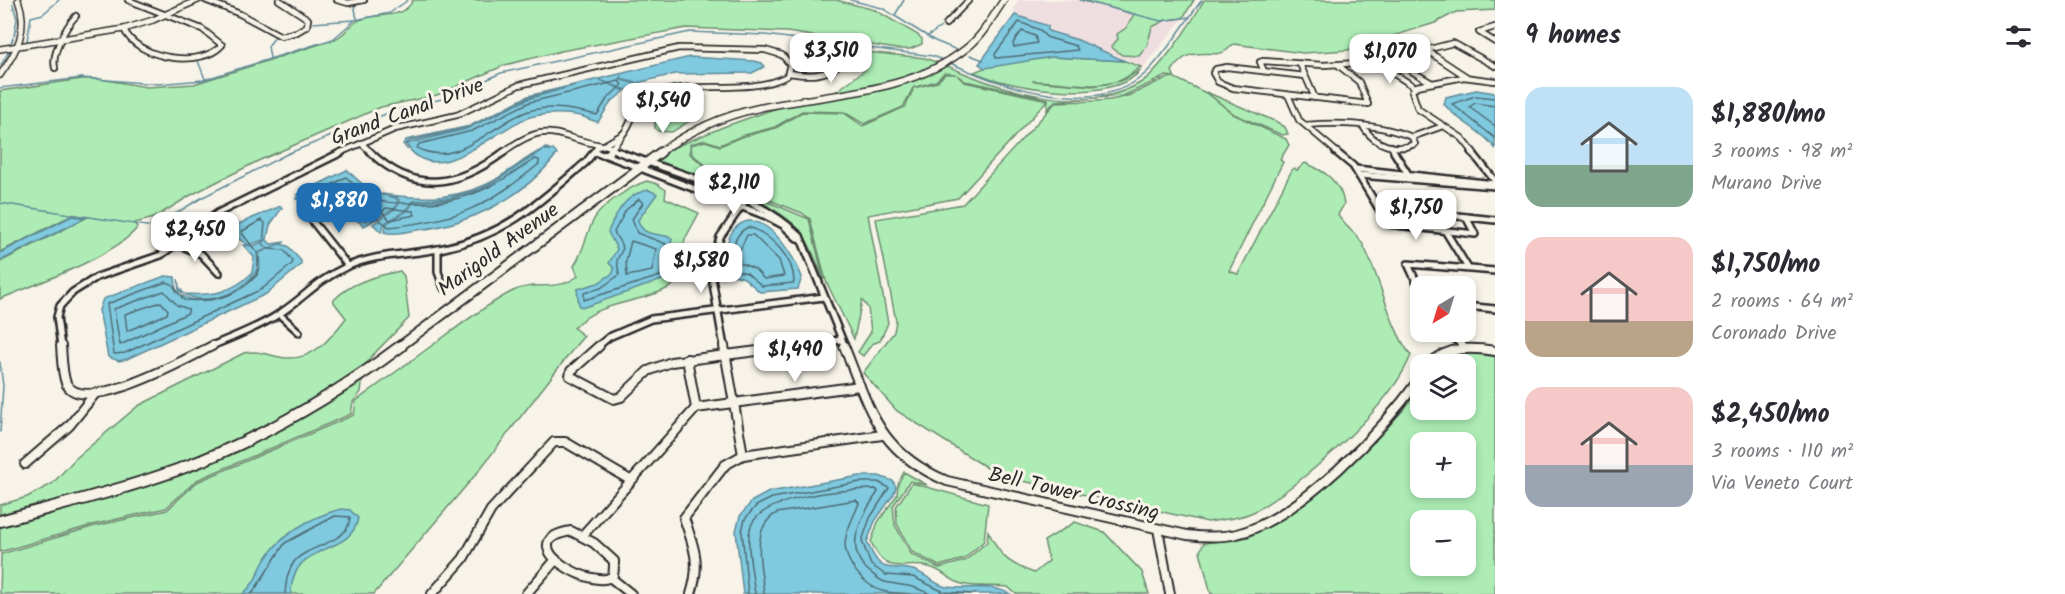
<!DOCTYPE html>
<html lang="en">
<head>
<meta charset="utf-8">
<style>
	:root { --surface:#fff; --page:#f7f7f7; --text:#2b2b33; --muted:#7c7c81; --accent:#1f6fb2 }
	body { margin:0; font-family:Kalam,sans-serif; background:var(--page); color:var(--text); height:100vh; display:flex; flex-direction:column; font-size:22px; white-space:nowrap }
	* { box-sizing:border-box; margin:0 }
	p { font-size:20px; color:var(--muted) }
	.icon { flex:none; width:33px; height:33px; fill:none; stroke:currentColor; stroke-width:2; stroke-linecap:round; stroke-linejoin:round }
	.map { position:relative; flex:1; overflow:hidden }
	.sheet { display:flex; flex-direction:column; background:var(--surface); width:570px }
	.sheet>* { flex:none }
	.needle { width:39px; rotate:218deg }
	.fabs { position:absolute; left:1410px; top:276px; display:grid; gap:12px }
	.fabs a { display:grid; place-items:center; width:66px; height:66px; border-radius:12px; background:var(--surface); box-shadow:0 3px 9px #0003; font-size:30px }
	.price { position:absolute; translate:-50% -51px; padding:0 14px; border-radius:12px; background:#fff; color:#222; font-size:20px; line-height:39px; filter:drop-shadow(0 2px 3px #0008) }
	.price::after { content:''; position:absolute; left:50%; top:36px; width:18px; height:14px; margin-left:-9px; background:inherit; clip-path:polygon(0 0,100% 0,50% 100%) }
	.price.active { background:var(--accent); color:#fff }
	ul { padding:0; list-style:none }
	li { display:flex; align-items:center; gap:18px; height:150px; padding:0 30px }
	li span { display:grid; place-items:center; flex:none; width:168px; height:120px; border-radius:18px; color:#555 }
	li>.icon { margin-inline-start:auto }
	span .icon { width:72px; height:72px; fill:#fffc; stroke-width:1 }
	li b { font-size:26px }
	h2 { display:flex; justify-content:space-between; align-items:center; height:72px; padding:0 30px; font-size:26px }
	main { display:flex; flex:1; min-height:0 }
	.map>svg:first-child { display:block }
	.built { fill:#efdee0 }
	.green { fill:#adedb5; stroke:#6c8c70; stroke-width:1.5; fill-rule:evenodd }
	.water { fill:#80cae0; stroke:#5e8a98; stroke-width:1.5 }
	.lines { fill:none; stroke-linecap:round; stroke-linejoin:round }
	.shore { stroke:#4d6b73; stroke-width:1.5 }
	.stream { stroke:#5e8a98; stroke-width:1.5 }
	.minor-far2-casing { stroke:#2b2b2b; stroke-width:8 }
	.minor-far1-casing { stroke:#2b2b2b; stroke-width:10 }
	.minor-casing { stroke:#2b2b2b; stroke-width:12 }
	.tertiary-casing { stroke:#2b2b2b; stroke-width:8 }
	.secondary-far2-casing { stroke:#2b2b2b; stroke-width:9 }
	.secondary-far1-casing { stroke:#2b2b2b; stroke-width:12 }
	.secondary-casing { stroke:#2b2b2b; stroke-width:14 }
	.minor-far2 { stroke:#f7f3e8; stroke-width:4.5 }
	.minor-far1 { stroke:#f7f3e8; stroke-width:5 }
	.minor { stroke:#f7f3e8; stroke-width:8 }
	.tertiary { stroke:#f7f3e8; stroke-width:5 }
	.secondary-far2 { stroke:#f7f3e8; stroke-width:6 }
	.secondary-far1 { stroke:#f7f3e8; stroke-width:8 }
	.secondary { stroke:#f7f3e8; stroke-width:10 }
	.labels { text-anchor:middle; stroke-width:6; stroke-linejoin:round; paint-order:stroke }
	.street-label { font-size:21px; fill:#2b2b2b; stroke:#f7f3e8 }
</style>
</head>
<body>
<main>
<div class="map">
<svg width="1495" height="594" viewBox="0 0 1495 594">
	<rect width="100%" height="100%" fill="#f7f3e8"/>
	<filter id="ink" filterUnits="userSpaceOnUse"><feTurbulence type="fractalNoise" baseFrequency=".0167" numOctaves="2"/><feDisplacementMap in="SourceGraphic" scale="12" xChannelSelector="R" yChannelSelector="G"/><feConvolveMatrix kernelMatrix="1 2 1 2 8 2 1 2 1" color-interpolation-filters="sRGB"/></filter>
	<g filter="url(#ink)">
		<path class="built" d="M1018 0H1081L1135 14 1126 28 1117 34 1118 39 1115 43 1148 37 1152 27 1160 22 1183 18 1141 70 1142 66 1078 40 1048 31V26L1015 15 1014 9Z"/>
		<g class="green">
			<path d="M413 0H836L875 10 918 35 922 39V44L910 49H897L787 32 686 28 561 51 505 65 437 95 381 107 258 161 191 195 154 218 135 223 137 228C114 257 35 284 0 299V262L88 217 72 215 0 252V91L82 79H100L147 87 194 84 333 40C344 36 347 28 356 22 372 11 403 22 413 0Z"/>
			<path d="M1081 0H1194L1183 18 1166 20 1152 27 1147 46 1139 56 1122 55 1111 47 1118 39 1117 34 1126 28 1134 14Z"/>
			<path d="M1204 0H1495V10L1456 12 1435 23 1348 50 1303 53 1234 44C1231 45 1229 48 1227 50 1212 61 1191 41 1172 71L1175 78 1210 95 1233 114 1286 139 1289 145 1280 160 1283 162 1229 271 1238 274 1293 168 1297 170 1305 163C1325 171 1341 182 1344 204L1338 215C1344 226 1355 232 1362 243 1380 275 1390 330 1411 355 1392 406 1305 481 1257 510 1243 518 1225 519 1208 522L1000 476 897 411 863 373 894 332 896 321 876 219 963 204 1056 102C1079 101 1106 103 1127 96 1143 91 1160 78 1174 77L1166 76 1123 96 1055 101 1047 110 1048 99C1020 94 993 86 965 81L957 75 964 82 1048 100 958 198 868 215 888 323 880 341 872 344 863 356 858 352 871 332 868 308 862 300 854 339 826 281 810 219 802 213 729 184 692 154 691 145 705 141 720 146 741 137 776 128 802 112 844 113 863 126 905 107 914 88 937 82 945 74H956L944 73 936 81 913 88 903 107 864 124 844 112 802 111 775 127 741 136 720 145 705 140 690 144V154L728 185 809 219 824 280C817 264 811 244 799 230 772 197 691 177 650 162L663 152 723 127 794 102 862 91 945 65C1000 90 1083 117 1140 83 1159 72 1193 21 1204 0Z"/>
			<path d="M866 52 925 58 941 64 891 83 833 94 866 69Z"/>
			<path d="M1052 57 1125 61 1141 67C1134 71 1128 77 1121 80 1094 91 1058 80 1032 81L1093 86 1121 81 1141 70C1112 105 1011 89 974 72L989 66Z"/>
			<path d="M1206 92 1277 122 1285 127 1288 134 1282 135 1234 114Z"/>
			<path d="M675 101C686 100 700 100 704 112L672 132 658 131 655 128V116L662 107Z"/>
			<path d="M647 181 657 184 666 190 665 198 699 213 685 239 677 277 672 286C642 304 599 300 574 328L584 336 577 344 477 473 374 594H0L1 554 95 526 167 510 197 482 354 415 356 401C385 380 415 358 445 336 467 320 489 303 513 291 536 280 555 293 578 276L574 266C584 251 586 234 594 219 603 204 631 186 647 181Z"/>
			<path d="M400 271 404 276 409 318 371 357 364 370 281 421 177 467 0 518V505L27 497 52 484 75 459 138 406 244 353C259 349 272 357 286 358 314 360 331 338 346 318L333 301C350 282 376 276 400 271Z"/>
			<path d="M1458 352 1495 356V594H1211L1200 551 1204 543 1249 537 1324 488 1375 441 1405 408 1420 386V410H1466V364H1435L1445 356ZM1420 442H1466V488H1420ZM1420 520H1466V566H1420Z"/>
			<path d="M363 376 361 392 353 402 351 414 197 480 166 508 96 524 0 552V523L177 472Z"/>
			<path d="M904 472 927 485 910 481 893 506 895 525 911 554 939 568 965 561 987 542 988 531C1000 556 1007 563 1034 573L1049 561 1044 541 1075 522 1104 532 1142 572 1149 594H1016L1008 587C994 585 976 588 962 584 950 581 941 569 929 567 901 561 887 578 871 542L878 522 897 495 898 484Z"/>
			<path d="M912 483 988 504 984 541 964 559 939 566 912 552 897 524 896 507Z"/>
		</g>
		<g class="water">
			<path d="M1015 15 1048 26V31L1078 40 1125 61 1052 57 985 68 979 64Z"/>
			<path d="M690 57 754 61 762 63 764 67 752 73 675 74 637 83 621 79 622 75 620 80 637 84 627 90 600 80 625 91 611 102 598 122C592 121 587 118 581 116 566 113 549 113 534 116 498 124 437 194 406 144L466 129 528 99 576 85 527 98 466 128 410 141 404 145 408 150 403 144 406 140 470 126 528 96Z"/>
			<path d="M1476 90 1495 93V148C1481 129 1459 123 1444 104L1446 97Z"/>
			<path d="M546 148 549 149 538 152 481 189 449 198 413 201 405 211 385 223 381 232 373 224 396 208 400 202 397 197 382 194C424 200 461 200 499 178 515 168 528 155 546 148Z"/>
			<path d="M543 150H553L557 154C523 198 471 224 417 230 406 232 394 235 384 232L387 223 407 211 414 202 448 199 482 190Z"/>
			<path d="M347 170 371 192 396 198 398 202 395 208 364 226 351 215 343 199 328 195 296 199 297 195Z"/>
			<path d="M649 190 657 194 638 220C642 238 659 232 672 238L665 279 585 307 579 306 577 289 598 283 613 273 614 268 609 263 617 249 608 232C615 214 627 192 649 190Z"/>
			<path d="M281 206 282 208 270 225 267 239 248 245 231 234V228L236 225Z"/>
			<path d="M72 216 85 218 0 261V253Z"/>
			<path d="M748 221C773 220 794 257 802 277L798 289 760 292 744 278 730 274C721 257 726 226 748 221Z"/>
			<path d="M267 240 271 244 285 242 257 253 258 268C243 294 205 309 179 291L178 279 179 287 184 294C211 296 232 293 252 273L254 257 243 245 253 246Z"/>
			<path d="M279 244 288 246 301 261V265L266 294 127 359 119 361 108 357 99 310 103 299 165 276 175 277 176 292C204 311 244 295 260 268L259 253Z"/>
			<path d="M860 476H879L893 481 896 487 894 494 875 521 867 542C882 576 884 564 913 570 925 573 935 585 946 587 967 590 991 583 1010 594H743L736 531 740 516 752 501 769 492Z"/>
			<path d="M341 509 350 510 358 518C351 559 292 538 291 594H243C255 583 256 577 263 563 279 535 310 517 341 509Z"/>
		</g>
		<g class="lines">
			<g class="shore">
				<path d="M1019 22 1040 30 1046 37 1076 46 1078 50 996 58 995 54Z"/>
				<path d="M1022 31 1035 36 1037 43 1014 47 1013 43Z"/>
				<path d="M619 81 622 85 607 99 597 115C576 110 553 105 532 110 493 121 459 170 417 148L419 144 472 131 530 102Z"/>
				<path d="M1495 98 1475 96 1452 104 1495 138"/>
				<path d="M1495 106 1475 103 1469 107 1495 126"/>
				<path d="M535 159 539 160V164C486 208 457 220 389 227L377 218 364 220 347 195 328 187 346 177C354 184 361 194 370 198 381 203 395 203 407 203 462 206 491 188 535 159Z"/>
				<path d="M639 199 643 203 632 219 637 233 666 244 660 276 584 300V293L601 288 619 275 617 260 623 248 614 232 626 210Z"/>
				<path d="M386 208 413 211 415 215 390 220 382 212Z"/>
				<path d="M261 220 265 223 263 244 269 249 284 250 293 261 292 264 262 289 125 353 114 354 107 304 166 282 172 284 184 300C213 302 237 297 257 275L259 255 241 232Z"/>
				<path d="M748 227C770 233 795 259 794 283L762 286 747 273 734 270C730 254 732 235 748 227Z"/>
				<path d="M747 235H753L779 260 784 276 764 279 755 269 740 263 739 252Z"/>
				<path d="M631 241 656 249 652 271 627 276 626 261Z"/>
				<path d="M164 291 177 305 188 309V313L120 345 114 309Z"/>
				<path d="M161 302 168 310 167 314 127 331 125 314Z"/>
				<path d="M252 594 285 543 335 516 350 517C350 544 308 544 294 562 287 572 286 583 285 594"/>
				<path d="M748 594 742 531 745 519 756 506 772 498 860 482H878L889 488 870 518 862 541 871 565 886 575 913 577 944 592 975 594"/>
				<path d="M755 594C753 577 746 545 750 529 757 496 847 489 876 489L878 492C862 515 841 549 870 572 874 575 880 581 885 582 906 587 908 583 930 594"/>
				<path d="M764 594C762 567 749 528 777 513L856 500 859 503C855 515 845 531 845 544 845 563 864 585 882 591 891 594 901 592 910 594"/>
			</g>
			<g class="stream">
				<path d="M850 0 882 8 935 41 957 50"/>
				<path d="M1080 0 1161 21 1190 17"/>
				<path d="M13 4 17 19 14 36"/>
				<path d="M354 4 357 19"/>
				<path d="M895 15 904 0"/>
				<path d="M313 23 354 20"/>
				<path d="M928 36 941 27"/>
				<path d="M31 42 27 41 31 17 43 14 59 0"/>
				<path d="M11 44 13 38"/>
				<path d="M970 55 983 60"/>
				<path d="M270 58 268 46 275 37"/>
				<path d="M198 61 205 79"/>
				<path d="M950 63C1003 87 1097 119 1146 73 1166 54 1185 22 1202 0"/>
				<path d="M1 65 9 51"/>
				<path d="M0 88 82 78 157 84 203 80 333 39 355 20 390 13 408 0"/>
				<path d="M0 203 153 227 203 197 287 154 393 111 450 97 501 73 690 32 765 35 933 56 943 60"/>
				<path d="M0 362 3 386 0 432"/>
			</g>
			<g class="minor-far2-casing">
				<g id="minor-far2">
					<path d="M205 0 240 14 281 36 297 32 307 26 308 19 279 0"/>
					<path d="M337 0 348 3 364 0"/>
					<path d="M946 24 969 0"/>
					<path d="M1495 27 1479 32 1495 42"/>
					<path d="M124 29C136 59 201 69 222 45L202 29 128 0"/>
					<path d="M1377 63 1415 87"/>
					<path d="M1300 64 1315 98"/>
					<path d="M55 68C51 54 66 26 76 16"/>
					<path d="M1264 71 1260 62 1263 61 1323 65 1394 61 1432 83"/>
					<path d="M789 73C808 76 825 77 840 64L841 55"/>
					<path d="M1305 76 1227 67 1216 69 1213 73 1218 82 1233 88 1368 104 1359 82 1338 65"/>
					<path d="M1467 77 1426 50 1453 43 1495 66"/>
					<path d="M1288 95 1299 120 1338 153"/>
					<path d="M1306 125C1341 122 1379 124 1412 137L1415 144C1396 152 1375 145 1364 128"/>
					<path d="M1412 137 1443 126"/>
					<path d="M362 144 372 153"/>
					<path d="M604 145 623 134 612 148"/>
					<path d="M1391 146 1395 153"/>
					<path d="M612 149 623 153"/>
					<path d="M339 153 395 129 457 115 519 85 679 48 765 50 782 55 790 64 787 76C743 99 674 74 642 102 633 111 631 125 623 134"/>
					<path d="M502 153C549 118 553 137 601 145"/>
					<path d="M592 153 594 151"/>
					<path d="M598 153 595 152 597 147 605 145 612 148 608 153"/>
					<path d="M1474 153 1462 138 1418 109 1412 91 1417 86 1464 77 1495 81"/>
				</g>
			</g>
			<g class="minor-far1-casing">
				<g id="minor-far1">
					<path d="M370 152C415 195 457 187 504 152"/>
					<path d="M595 152 602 155 610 152"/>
					<path d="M619 152C680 175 751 190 800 236L845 347"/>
					<path d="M1336 152 1353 166 1388 224 1475 234 1466 217"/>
					<path d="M1394 152 1408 174"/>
					<path d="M1472 152 1495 181"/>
					<path d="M606 155 766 216 783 225 797 238"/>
					<path d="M1356 169 1495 184"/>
					<path d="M1359 175 1495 186"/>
					<path d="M310 218 348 266"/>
					<path d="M177 244 201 254 219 273"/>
					<path d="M438 249V272L444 288"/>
					<path d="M1468 268 1436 216 1439 214 1495 220"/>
					<path d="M1420 290 1408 264 1495 271"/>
					<path d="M1466 306 1495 309"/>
					<path d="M279 314 299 332"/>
					<path d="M1449 332 1463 347"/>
					<path d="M61 347 57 317 60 306 73 292 97 277 161 255 218 213 342 152"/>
					<path d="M209 347C232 337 258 328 279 314 304 298 316 281 346 267 377 253 411 255 444 248 506 235 540 202 586 162L594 152"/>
					<path d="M597 347 609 337 651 319 824 297"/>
					<path d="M724 347 711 272 720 237 745 201"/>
					<path d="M784 347 841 340"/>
				</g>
			</g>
			<g class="minor-casing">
				<g id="minor">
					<path d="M61 346C62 357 62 373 66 383 82 418 190 357 212 346"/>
					<path d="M599 346 571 371 570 376 614 399 621 397 648 371 671 362 796 346"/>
					<path d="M724 346 743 455"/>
					<path d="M844 346C870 410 878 452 947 481L1187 535C1204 537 1220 538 1237 534 1301 517 1382 431 1420 378"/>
					<path d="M1462 346 1465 349"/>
					<path d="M687 359 696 408"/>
					<path d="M1430 364C1448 346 1471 347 1495 351"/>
					<path d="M696 408 860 386"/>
					<path d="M25 464 69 426 94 395"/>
					<path d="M1158 529 1170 594"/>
					<path d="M571 531 594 543 614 561C614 565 614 572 613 575 597 594 506 542 571 531Z"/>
					<path d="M582 536 696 408"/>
					<path d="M611 578 631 594"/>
					<path d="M432 594 463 559 491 510 554 442H565L630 480"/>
					<path d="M526 594 553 563"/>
					<path d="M691 594C701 563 694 547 684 518L725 465 743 455 882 435"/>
				</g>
			</g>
			<g class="tertiary-casing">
				<g id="tertiary">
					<path d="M0 49 124 29 153 20 198 0"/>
					<path d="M0 75C17 52 29 28 18 0"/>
				</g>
			</g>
			<g class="secondary-far2-casing">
				<path id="secondary-far2" d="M659 153C689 131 722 116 759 108 829 93 909 95 968 47 983 35 993 16 1004 0"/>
			</g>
			<g class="secondary-far1-casing">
				<path id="secondary-far1" d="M399 347 661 152"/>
			</g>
			<g class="secondary-casing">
				<path id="secondary" d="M0 521C59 505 119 491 177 470 257 441 333 397 401 346"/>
			</g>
			<use href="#minor-far2" class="minor-far2"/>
			<use href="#minor-far1" class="minor-far1"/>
			<use href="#minor" class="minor"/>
			<use href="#tertiary" class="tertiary"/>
			<use href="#secondary-far2" class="secondary-far2"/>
			<use href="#secondary-far1" class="secondary-far1"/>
			<use href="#secondary" class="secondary"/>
		</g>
	</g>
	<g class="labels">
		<g class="street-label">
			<text transform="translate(407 111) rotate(-20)" y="7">Grand Canal Drive</text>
			<text transform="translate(498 249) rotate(-36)" y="7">Marigold Avenue</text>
			<text transform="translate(1074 493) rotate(13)" y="7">Bell Tower Crossing</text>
		</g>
	</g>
</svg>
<div class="fabs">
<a><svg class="needle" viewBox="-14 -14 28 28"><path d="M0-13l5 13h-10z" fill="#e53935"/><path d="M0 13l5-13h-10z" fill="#7c7c81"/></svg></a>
<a><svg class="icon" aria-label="layers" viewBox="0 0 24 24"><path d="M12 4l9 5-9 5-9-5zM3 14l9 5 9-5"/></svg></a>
<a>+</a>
<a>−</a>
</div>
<b class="price" style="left:831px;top:84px">$3,510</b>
<b class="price" style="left:1390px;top:85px">$1,070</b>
<b class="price" style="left:663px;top:134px">$1,540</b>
<b class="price" style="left:734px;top:216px">$2,110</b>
<b class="price active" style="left:339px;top:234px">$1,880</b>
<b class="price" style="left:1416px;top:241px">$1,750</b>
<b class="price" style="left:195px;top:263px">$2,450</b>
<b class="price" style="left:701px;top:294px">$1,580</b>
<b class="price" style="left:795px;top:383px">$1,490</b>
</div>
<section class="sheet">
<h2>9 homes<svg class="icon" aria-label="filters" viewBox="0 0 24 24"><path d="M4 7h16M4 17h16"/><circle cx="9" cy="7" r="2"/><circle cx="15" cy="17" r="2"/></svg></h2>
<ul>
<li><span style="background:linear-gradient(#bfe0f5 65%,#7fa58c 0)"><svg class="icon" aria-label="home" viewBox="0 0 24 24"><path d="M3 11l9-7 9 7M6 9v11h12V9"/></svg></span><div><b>$1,880/mo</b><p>3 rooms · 98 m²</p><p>Murano Drive</p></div></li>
<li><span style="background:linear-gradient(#f6c9c9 70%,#b9a48a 0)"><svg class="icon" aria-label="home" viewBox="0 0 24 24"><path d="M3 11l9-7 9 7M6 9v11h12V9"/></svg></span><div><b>$1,750/mo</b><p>2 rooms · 64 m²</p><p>Coronado Drive</p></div></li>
<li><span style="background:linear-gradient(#f6c9c9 65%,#9aa5b1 0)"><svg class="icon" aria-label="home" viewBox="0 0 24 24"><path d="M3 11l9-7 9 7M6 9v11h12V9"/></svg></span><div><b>$2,450/mo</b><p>3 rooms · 110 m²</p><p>Via Veneto Court</p></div></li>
</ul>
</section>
</main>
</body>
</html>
